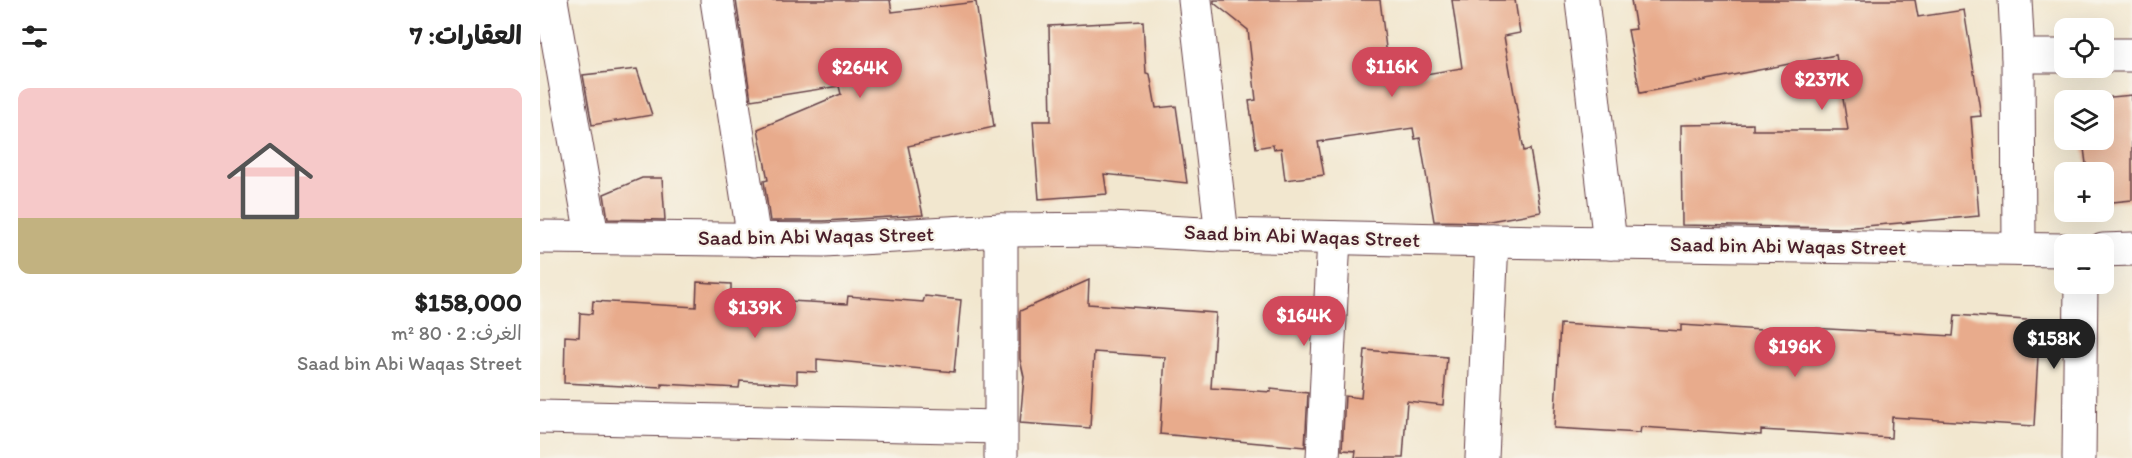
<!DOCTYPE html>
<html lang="ar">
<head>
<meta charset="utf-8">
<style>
	:root { --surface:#fff; --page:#f2f2f2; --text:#222; --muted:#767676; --accent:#d1495b }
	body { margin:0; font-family:Itim,"Playpen Sans Arabic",sans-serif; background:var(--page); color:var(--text); direction:rtl; height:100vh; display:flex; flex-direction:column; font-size:22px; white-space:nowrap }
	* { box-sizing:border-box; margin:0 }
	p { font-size:20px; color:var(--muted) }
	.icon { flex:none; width:33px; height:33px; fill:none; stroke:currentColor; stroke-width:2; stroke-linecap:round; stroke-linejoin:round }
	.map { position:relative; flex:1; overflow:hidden; direction:ltr }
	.sheet { display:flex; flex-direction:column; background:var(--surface); width:540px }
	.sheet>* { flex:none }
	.buttons { position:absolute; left:1514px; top:18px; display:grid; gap:12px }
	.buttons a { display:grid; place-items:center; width:60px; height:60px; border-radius:12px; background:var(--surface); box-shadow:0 6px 24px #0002; font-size:30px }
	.price { position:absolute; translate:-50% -51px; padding:0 14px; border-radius:21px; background:var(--accent); color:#fff; font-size:20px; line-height:39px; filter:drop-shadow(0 2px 3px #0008) }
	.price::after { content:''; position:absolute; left:50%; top:36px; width:18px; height:14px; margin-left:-9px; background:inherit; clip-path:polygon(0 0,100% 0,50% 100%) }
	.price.current { background:#222; color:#fff }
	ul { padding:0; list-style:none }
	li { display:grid; align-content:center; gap:12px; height:318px; padding:0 18px }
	li span { display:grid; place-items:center; height:186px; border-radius:12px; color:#555 }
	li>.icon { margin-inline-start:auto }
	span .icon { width:108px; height:108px; fill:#fffc; stroke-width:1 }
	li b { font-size:26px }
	h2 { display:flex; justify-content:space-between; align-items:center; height:72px; padding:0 18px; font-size:26px }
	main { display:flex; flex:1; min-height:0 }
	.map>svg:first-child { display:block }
	.building { fill:#e8ab8c }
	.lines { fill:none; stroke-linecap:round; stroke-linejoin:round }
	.street-casing { stroke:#633d44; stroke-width:35 }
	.street { stroke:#fff; stroke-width:33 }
	.labels { text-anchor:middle; stroke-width:4.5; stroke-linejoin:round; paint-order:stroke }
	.street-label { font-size:21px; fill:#4a1f2b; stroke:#f7f3e8 }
</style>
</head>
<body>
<main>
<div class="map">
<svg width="1592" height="458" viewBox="0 0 1592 458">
	<rect width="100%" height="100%" fill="#f7f3e8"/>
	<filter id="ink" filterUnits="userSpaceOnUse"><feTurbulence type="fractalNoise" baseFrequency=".0167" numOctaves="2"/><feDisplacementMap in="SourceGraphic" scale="12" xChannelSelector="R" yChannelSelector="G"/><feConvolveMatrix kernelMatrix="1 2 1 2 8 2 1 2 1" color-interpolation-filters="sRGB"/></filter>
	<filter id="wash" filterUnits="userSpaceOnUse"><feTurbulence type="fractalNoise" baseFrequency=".008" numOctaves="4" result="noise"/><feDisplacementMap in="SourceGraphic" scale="24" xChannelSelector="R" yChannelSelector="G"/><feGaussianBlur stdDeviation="1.35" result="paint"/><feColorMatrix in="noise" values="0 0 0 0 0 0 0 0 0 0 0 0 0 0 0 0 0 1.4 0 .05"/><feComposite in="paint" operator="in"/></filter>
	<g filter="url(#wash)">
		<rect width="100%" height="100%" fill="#f2e7cf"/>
		<g id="blocks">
			<g class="building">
				<path d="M196 0H350L352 12 436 2 454 127 368 146 383 215 284 221H230L224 181 228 180 218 129 301 94 299 86 211 100Z"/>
				<path d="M674 0H840L850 80 922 68 912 0H975L980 33 964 36 984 151 990 149 1001 212 944 222 894 221 880 138 875 139 873 128 778 142 784 175 745 180 741 148 734 149 733 145 716 148 709 101 716 100 708 30 674 3Z"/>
				<path d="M1091 0H1375L1378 17 1424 10 1441 116 1431 117 1439 216 1303 228 1142 225 1141 125 1213 124V130H1308L1296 55 1100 93 1088 30 1096 29Z"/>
				<path d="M603 21 606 73 610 74 616 108 636 106 647 183 564 174 567 194 499 199 493 121H511L509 26Z"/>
				<path d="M97 69 112 115 52 125 43 75Z"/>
				<path d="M1592 95V200L1563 203V172H1547L1543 140H1563V100H1540Z"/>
				<path d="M102 178H122L125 220 68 219 64 194Z"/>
				<path d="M549 280 548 304 676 313 671 388 731 392V389L768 393 765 447 620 434 625 357 554 352 550 428 480 423 484 377 480 359V311Z"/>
				<path d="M157 282 191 284V298L307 304 308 296 383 302 385 296 421 300 414 372 277 359V372L257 371V384L200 381 199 388 122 384V388L24 383 25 336 39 337 40 313 52 314 53 301 156 307Z"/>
				<path d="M1415 315 1500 321 1494 426 1352 417 1351 438 1221 430V435L1101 427 1100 433 1014 428 1020 324 1141 331V325L1271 333V328L1413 336Z"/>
				<path d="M825 350 907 357 903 405 867 401 863 458H815L816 451 802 450 805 396 821 398Z"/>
			</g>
		</g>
	</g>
	<g filter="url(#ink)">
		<use href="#blocks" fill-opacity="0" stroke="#633d44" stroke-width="1.5"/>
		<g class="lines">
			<g class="street-casing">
				<g id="street">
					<path d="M11 0 52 236"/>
					<path d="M177 0 214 240"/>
					<path d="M655 0 682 235"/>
					<path d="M1042 0 1070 243"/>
					<path d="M1475 0 1478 56 1479 249"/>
					<path d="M1563 55H1592"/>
					<path d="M1478 56H1524"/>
					<path d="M0 237 284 240 461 230 570 229 682 235 952 241 1524 250"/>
					<path d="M1563 250 1592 249"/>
					<path d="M0 417 460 427"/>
					<path d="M461 458V230"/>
					<path d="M783 458 794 238"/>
					<path d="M942 458 952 241"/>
					<path d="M1539 458 1541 284"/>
				</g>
			</g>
			<use href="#street" class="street"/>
		</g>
	</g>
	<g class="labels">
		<g class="street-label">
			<text transform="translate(276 236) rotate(-1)" y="7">Saad bin Abi Waqas Street</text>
			<text transform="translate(762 236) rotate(2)" y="7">Saad bin Abi Waqas Street</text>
			<text transform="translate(1248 246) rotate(1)" y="7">Saad bin Abi Waqas Street</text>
		</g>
	</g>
</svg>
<div class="buttons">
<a><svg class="icon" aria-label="locate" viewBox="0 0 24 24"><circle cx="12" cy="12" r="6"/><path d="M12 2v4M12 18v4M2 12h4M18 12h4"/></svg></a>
<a><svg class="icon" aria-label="layers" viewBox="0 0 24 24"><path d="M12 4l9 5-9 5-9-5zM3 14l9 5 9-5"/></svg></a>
<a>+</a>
<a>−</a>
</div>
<b class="price" style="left:852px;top:98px">$116K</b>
<b class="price" style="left:320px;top:99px">$264K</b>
<b class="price" style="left:1282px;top:111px">$237K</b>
<b class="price" style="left:215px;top:339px">$139K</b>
<b class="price" style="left:764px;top:347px">$164K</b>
<b class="price current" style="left:1514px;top:370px">$158K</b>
<b class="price" style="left:1255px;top:378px">$196K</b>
</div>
<section class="sheet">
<h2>العقارات: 7<svg class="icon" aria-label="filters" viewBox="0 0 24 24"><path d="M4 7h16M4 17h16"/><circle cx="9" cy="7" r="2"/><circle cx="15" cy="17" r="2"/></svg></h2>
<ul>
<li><span style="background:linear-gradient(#f6c9c9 70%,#c2b280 0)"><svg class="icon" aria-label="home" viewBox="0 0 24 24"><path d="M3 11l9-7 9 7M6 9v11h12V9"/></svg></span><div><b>$158,000</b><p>الغرف: 2 · 80 m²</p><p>Saad bin Abi Waqas Street</p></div></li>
</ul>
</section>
</main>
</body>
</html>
